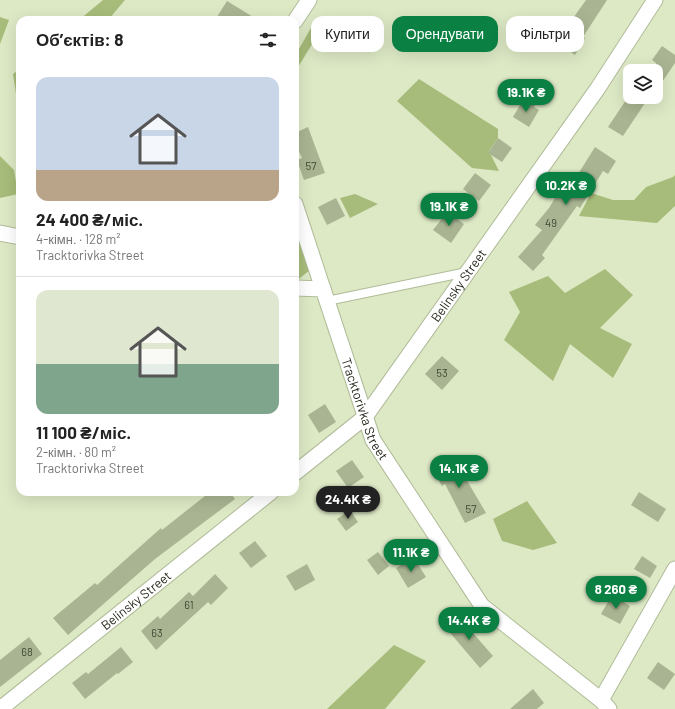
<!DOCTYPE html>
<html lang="uk">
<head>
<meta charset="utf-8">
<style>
	:root { --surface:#fff; --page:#f6f6f6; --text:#222; --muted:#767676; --line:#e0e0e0; --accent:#0b8043 }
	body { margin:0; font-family:Barlow,sans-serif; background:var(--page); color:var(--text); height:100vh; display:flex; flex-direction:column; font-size:15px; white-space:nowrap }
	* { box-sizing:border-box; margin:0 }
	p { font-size:13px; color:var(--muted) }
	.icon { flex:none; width:22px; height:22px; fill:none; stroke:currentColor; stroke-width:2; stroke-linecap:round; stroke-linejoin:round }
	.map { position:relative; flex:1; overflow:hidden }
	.sheet { position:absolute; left:16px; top:16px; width:283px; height:480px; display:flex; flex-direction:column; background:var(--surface); border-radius:12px; box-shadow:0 4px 16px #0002 }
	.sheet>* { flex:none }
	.banner { position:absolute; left:311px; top:16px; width:304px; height:36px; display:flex; gap:8px }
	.fabs { position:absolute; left:623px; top:64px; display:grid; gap:8px }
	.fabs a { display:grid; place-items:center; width:40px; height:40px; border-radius:8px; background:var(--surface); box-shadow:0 4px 16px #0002; font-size:20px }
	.price { position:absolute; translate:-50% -34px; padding:0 9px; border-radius:14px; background:var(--accent); color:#fff; font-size:13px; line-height:26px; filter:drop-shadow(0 1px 2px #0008) }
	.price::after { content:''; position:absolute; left:50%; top:24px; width:12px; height:9px; margin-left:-6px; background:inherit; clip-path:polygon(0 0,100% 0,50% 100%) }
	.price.on { background:#222; color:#fff }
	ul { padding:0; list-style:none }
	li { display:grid; align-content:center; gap:8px; height:212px; padding:0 20px }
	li+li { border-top:1px solid var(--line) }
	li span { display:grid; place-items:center; height:124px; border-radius:12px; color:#555 }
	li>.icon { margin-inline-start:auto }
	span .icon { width:72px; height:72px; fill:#fffc; stroke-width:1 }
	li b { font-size:17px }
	h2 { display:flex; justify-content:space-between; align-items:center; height:48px; padding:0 20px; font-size:17px }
	.tag { padding:0 14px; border-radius:12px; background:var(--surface); box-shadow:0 4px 16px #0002; font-size:14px; line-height:36px }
	.tag.on { background:var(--accent); color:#fff }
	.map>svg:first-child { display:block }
	.green { fill:#a7bc7a }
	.building { fill:#a9b592 }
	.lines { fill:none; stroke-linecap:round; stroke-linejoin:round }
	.lane-casing { stroke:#b0bc99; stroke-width:10 }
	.street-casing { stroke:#b0bc99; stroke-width:17 }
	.lane { stroke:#fff; stroke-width:8 }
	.street { stroke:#fff; stroke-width:15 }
	.labels { text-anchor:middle; stroke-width:3.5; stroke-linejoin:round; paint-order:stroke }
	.number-label { font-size:11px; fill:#404634 }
	.street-label { font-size:13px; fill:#1d2114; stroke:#fff }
</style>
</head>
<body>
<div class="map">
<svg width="675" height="709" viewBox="0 0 675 709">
	<rect width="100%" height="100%" fill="#dde9c5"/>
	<g class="green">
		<path d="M103 0H125L108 20H79Z"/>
		<path d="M0 17 9 20 0 44Z"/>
		<path d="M312 26 322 28 295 72V56Z"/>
		<path d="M20 69V120L13 74Z"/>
		<path d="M419 79 498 129V138L489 151 499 171 472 168 397 101Z"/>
		<path d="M0 156 14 170 18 194 0 198Z"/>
		<path d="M675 175V206L657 223 579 216 591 193 613 200H634L646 187 673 177Z"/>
		<path d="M355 194 378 204 350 218 340 198Z"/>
		<path d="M295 231 310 270 295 282Z"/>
		<path d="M605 269 633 295 600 328 632 344 613 378 570 344 553 381 504 340 520 312 509 292 548 276 565 293Z"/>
		<path d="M527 501 557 543 533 550 502 541 493 519Z"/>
		<path d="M394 645 426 661 385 709H327Z"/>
	</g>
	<g class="building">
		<path d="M586 0H607L583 37 585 38 575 55 556 42Z"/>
		<path d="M227 1 258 20H215Z"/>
		<path d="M349 22 366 33 356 47 339 36Z"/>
		<path d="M662 46 675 55V63L656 91V63L652 60Z"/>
		<path d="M628 97H649L623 136 608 127Z"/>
		<path d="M524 98 535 105 534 107 539 110 529 127 513 117Z"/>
		<path d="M308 127 325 173 304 180 297 160 302 158 295 143V133Z"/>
		<path d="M498 138 512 148 502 162 488 153Z"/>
		<path d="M595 147 616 161 608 174 603 171 580 208 577 206 542 255 545 258 533 271 518 257 542 230 535 225 549 208 569 175 575 179Z"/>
		<path d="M475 173 491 185 479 201 463 189Z"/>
		<path d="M336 198 345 216 327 225 318 207Z"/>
		<path d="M447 212 464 224 451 243 433 230Z"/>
		<path d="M442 356 459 371 442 390 425 374Z"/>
		<path d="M325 404 336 422 319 433 308 415Z"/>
		<path d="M452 455 486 513 465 523 445 484 442 486 431 467Z"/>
		<path d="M352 460 364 477 348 488 336 471Z"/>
		<path d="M210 492H230L235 499 155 559 68 635 53 618 95 583 97 585 161 528 162 530Z"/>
		<path d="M639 492 666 509 658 522 631 505Z"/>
		<path d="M350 510 358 522 346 531 337 519Z"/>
		<path d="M255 541 267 556 251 568 239 553Z"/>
		<path d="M378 552 389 566 378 575 367 560Z"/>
		<path d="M642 556 657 566 650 578 634 569Z"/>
		<path d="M414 558 426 577 408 588 396 568Z"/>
		<path d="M307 564 315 580 295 591 286 576Z"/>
		<path d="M215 574 228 588 211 605 208 602 156 650 141 631 158 616 160 619 189 592 193 596Z"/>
		<path d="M612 595 630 606 620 624 601 614Z"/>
		<path d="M462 615 475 632 473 633 493 656 480 668 446 628Z"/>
		<path d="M29 637 42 654 0 687V660Z"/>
		<path d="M121 647 133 662 118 674 117 673 85 699 72 683 86 672 88 674Z"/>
		<path d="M658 662 675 674 664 690 647 678Z"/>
		<path d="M533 689 544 703 537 709H510Z"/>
	</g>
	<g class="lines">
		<g class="lane-casing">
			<path id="lane" d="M327 301 467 272"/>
		</g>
		<g class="street-casing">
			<g id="street">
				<path d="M295 21 309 0"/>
				<path d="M295 204 323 289"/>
				<path d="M0 233 20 237"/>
				<path id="s1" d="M295 288 323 289 373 440 482 606 601 700 609 709"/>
				<path id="s2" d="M295 473 365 417 598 88 655 0"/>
				<path d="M601 700 675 569"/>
				<path id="s3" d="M0 709 271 492"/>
			</g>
		</g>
		<use href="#lane" class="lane"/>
		<use href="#street" class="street"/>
	</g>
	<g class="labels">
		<g class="number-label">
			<text x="311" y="170">57</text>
			<text x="551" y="227">49</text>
			<text x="442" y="377">53</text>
			<text x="471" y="513">57</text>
			<text x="189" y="609">61</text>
			<text x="157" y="637">63</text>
			<text x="27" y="656">68</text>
		</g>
		<g class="street-label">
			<text dy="5" stroke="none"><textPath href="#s2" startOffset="251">Belinsky Street</textPath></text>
			<text dy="5" stroke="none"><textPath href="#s1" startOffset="155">Tracktorivka Street</textPath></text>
			<text dy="5" stroke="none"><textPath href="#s3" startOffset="174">Belinsky Street</textPath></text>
		</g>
	</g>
</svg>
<div class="fabs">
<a><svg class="icon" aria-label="layers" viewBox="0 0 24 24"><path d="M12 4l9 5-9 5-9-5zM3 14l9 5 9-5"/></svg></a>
</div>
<b class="price" style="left:526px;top:113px">19.1K ₴</b>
<b class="price" style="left:566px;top:206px">10.2K ₴</b>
<b class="price" style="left:449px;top:227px">19.1K ₴</b>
<b class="price" style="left:459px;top:489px">14.1K ₴</b>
<b class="price on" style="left:348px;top:520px">24.4K ₴</b>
<b class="price" style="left:411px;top:573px">11.1K ₴</b>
<b class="price" style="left:616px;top:610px">8 260 ₴</b>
<b class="price" style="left:469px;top:641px">14.4K ₴</b>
<div class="banner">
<a class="tag">Купити</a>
<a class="tag on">Орендувати</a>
<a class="tag">Фільтри</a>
</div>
<section class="sheet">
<h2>Об’єктів: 8<svg class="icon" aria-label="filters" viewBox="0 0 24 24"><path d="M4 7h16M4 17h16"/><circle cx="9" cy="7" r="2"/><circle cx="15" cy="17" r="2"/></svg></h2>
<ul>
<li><span style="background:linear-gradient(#c9d6e8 75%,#b9a48a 0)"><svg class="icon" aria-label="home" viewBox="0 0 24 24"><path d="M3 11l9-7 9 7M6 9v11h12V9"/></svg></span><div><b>24 400 ₴/міс.</b><p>4-кімн. · 128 m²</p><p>Tracktorivka Street</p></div></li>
<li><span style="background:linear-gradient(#dfe7d0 60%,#7fa58c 0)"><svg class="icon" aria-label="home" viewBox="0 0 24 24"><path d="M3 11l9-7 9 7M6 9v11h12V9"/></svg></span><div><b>11 100 ₴/міс.</b><p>2-кімн. · 80 m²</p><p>Tracktorivka Street</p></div></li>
</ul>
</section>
</div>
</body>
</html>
